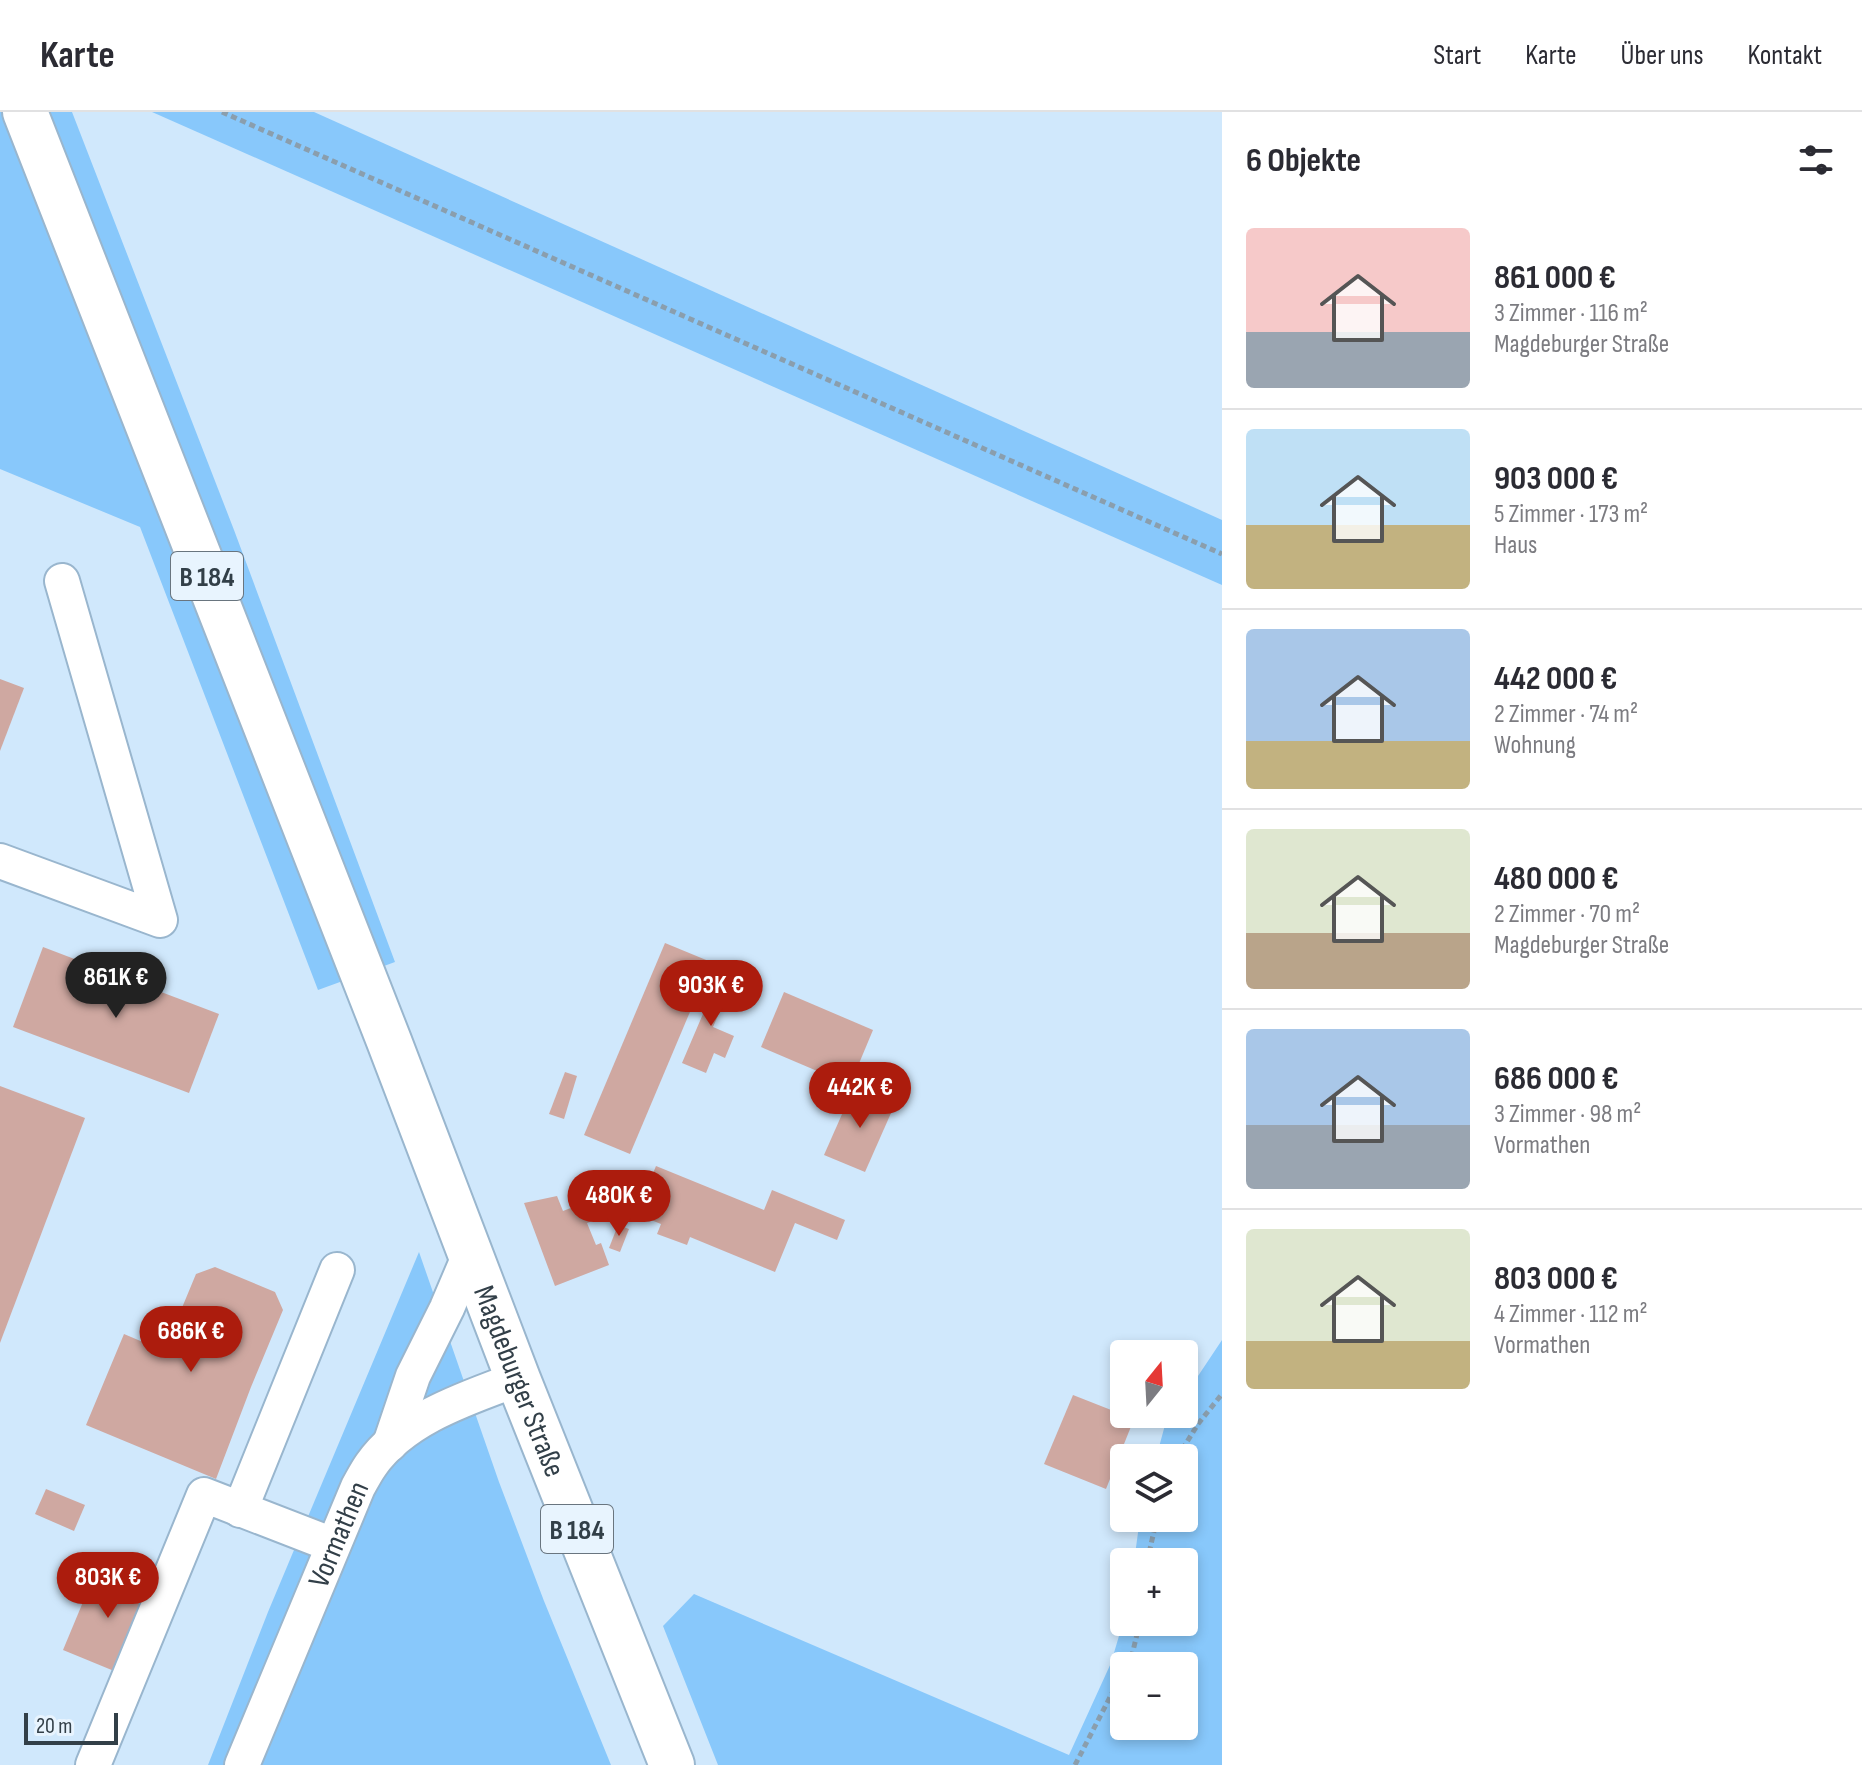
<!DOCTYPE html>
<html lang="de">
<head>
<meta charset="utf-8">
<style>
	:root { --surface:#fff; --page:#f2f2f3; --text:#2b2b33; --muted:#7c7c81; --line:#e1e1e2; --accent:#ac1c0d }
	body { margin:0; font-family:"Sofia Sans Condensed",sans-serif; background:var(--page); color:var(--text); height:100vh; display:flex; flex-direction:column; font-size:30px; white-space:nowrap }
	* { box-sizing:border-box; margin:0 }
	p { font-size:26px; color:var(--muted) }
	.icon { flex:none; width:44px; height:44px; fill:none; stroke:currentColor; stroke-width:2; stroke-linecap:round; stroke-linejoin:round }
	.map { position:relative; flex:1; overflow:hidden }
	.drawer { display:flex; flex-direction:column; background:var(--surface); width:640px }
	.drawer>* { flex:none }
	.needle { width:52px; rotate:18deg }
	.fabs { position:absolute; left:1110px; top:1228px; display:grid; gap:16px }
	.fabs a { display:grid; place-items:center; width:88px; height:88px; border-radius:8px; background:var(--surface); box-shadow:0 4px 12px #0003; font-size:40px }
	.scale { position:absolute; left:24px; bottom:20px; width:94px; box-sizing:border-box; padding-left:8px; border:4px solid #323f48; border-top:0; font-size:22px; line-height:28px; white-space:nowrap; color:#323f48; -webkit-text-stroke:6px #e8f4fe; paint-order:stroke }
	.price { position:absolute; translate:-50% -68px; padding:0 18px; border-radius:28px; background:var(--accent); color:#fff; font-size:26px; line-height:52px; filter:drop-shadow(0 2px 4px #0008) }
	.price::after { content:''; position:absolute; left:50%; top:48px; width:24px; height:18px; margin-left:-12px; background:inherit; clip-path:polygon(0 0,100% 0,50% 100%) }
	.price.on { background:#222; color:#fff }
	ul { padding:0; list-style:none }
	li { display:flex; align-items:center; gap:24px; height:200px; padding:0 24px }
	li+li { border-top:2px solid var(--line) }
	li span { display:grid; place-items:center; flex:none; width:224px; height:160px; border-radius:8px; color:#555 }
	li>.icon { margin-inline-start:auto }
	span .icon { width:96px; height:96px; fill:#fffc; stroke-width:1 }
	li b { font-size:34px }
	h2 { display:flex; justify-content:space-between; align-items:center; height:96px; padding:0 24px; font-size:34px }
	header { display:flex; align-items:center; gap:48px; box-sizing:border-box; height:112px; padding:0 40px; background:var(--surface); border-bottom:2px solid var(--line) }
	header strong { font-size:38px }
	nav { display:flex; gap:44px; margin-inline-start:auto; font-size:28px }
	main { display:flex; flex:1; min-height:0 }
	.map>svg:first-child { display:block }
	.green { fill:#88c8fb; fill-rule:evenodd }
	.building { fill:#cfa8a1 }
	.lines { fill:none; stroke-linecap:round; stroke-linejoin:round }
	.minor-casing { stroke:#99b6ce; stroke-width:38 }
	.major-casing { stroke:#99b6ce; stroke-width:48 }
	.path { stroke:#8a9ead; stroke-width:5; stroke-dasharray:6 4; stroke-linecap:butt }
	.minor { stroke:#fff; stroke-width:34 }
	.major { stroke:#fff; stroke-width:44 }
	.labels { text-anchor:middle; stroke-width:7; stroke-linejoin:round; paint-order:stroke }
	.shield { fill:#e8f4fe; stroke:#69757f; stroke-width:2 }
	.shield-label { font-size:28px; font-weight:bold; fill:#323f48 }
	.street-label { font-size:30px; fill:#323f48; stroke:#e8f4fe }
</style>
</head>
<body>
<header>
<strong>Karte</strong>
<nav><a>Start</a><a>Karte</a><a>Über uns</a><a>Kontakt</a></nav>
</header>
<main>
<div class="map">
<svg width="1222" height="1653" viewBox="0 0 1222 1653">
	<rect width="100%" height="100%" fill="#d0e8fc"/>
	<g class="green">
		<path d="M0 0H72L234 418 395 850 318 878 140 415 0 357Z"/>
		<path d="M152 0H314L1222 408V473Z"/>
		<path d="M419 1140 499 1370 544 1489 611 1653H208L268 1500Z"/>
		<path d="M1222 1228V1653H718L663 1514 694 1482 1069 1643 1111 1551 1124 1507V1510H1184V1450H1134L1140 1406H1184V1346H1156L1168 1302H1184V1278L1196 1267ZM1184 1554V1614H1124V1554Z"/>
	</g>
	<g class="building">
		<path d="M0 567 24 576 0 639Z"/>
		<path d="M665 831 711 850 630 1042 584 1023Z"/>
		<path d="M43 835 219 902 189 981 13 915Z"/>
		<path d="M723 855 737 860 713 915 734 924 725 946 714 941 706 961 682 951Z"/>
		<path d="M784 880 873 918 850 973 761 935Z"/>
		<path d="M565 960 577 964 564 1007 549 1002Z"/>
		<path d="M0 974 85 1006 0 1231Z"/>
		<path d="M854 975 895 992 865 1060 824 1043Z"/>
		<path d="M656 1054 764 1098 772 1078 845 1108 837 1128 795 1111 775 1160 690 1125 687 1133 657 1122 661 1112 636 1102Z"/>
		<path d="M557 1084 563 1099 589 1089 596 1108 587 1111 596 1133 601 1131 609 1153 555 1174 524 1091Z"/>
		<path d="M618 1113 629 1117 620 1140 609 1136Z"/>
		<path d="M215 1155 275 1180 283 1198 251 1275 216 1367 86 1313 124 1222 164 1239 196 1162Z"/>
		<path d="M1073 1283 1134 1307 1106 1377 1044 1352Z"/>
		<path d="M46 1377 85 1393 74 1419 35 1402Z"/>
		<path d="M98 1454 153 1477 119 1561 63 1538Z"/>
	</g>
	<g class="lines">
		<g class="minor-casing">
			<g id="minor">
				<path d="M0 749 160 808 62 469"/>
				<path d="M390 1332 413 1264 447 1196 470 1142"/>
				<path d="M240 1398 337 1158"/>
				<path d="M93 1653 204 1383 333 1433"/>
				<path id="s1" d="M242 1653 358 1375C362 1368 366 1360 371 1353 404 1306 467 1286 518 1267"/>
			</g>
		</g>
		<g class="major-casing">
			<g id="major">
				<path id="s2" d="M25 0 389 929 518 1267 672 1653"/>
			</g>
		</g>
		<g class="path">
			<path d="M222 0 1222 442"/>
			<path d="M1177 1346 1198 1312 1222 1282"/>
			<path d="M1147 1450 1157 1406"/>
			<path d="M1126 1554 1132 1543 1140 1510"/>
			<path d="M1075 1653 1124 1558"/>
		</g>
		<use href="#minor" class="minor"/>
		<use href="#major" class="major"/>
	</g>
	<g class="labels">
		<g class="shield">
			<rect x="171" y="440" width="72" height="48" rx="6"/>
			<rect x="541" y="1393" width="72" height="48" rx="6"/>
		</g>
		<g class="shield-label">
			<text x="207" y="474">B 184</text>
			<text x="577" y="1427">B 184</text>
		</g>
		<g class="street-label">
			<text dy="10" stroke="none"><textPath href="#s2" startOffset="1362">Magdeburger Straße</textPath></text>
			<text dy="10" stroke="none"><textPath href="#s1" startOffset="250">Vormathen</textPath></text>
		</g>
	</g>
</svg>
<div class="fabs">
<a><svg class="needle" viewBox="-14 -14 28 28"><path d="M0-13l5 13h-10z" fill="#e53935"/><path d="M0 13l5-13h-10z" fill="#7c7c81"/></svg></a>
<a><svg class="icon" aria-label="layers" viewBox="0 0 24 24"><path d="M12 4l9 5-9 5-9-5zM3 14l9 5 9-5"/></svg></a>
<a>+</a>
<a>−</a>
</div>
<div class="scale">20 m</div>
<b class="price on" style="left:116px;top:908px">861K €</b>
<b class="price" style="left:711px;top:916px">903K €</b>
<b class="price" style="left:860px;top:1018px">442K €</b>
<b class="price" style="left:619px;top:1126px">480K €</b>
<b class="price" style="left:191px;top:1262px">686K €</b>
<b class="price" style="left:108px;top:1508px">803K €</b>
</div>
<section class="drawer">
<h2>6 Objekte<svg class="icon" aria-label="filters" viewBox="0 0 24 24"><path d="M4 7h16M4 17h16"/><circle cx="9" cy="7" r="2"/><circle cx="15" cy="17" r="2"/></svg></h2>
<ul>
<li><span style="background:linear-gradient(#f6c9c9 65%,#9aa5b1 0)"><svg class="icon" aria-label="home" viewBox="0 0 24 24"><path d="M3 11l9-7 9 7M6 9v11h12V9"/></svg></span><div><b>861 000 €</b><p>3 Zimmer · 116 m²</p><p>Magdeburger Straße</p></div></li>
<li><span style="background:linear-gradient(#bfe0f5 60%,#c2b280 0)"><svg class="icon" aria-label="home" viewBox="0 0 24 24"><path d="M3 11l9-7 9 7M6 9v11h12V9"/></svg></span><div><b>903 000 €</b><p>5 Zimmer · 173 m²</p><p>Haus</p></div></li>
<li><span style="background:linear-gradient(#a9c7e8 70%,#c2b280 0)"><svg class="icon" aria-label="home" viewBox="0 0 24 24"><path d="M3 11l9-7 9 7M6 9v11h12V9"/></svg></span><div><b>442 000 €</b><p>2 Zimmer · 74 m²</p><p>Wohnung</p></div></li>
<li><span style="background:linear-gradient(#dfe7d0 65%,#b9a48a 0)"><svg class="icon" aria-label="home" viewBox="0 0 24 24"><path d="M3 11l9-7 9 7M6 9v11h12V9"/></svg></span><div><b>480 000 €</b><p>2 Zimmer · 70 m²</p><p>Magdeburger Straße</p></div></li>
<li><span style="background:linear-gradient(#a9c7e8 60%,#9aa5b1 0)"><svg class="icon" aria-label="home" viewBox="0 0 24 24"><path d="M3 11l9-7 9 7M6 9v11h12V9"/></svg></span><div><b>686 000 €</b><p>3 Zimmer · 98 m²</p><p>Vormathen</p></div></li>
<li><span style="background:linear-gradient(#dfe7d0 70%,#c2b280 0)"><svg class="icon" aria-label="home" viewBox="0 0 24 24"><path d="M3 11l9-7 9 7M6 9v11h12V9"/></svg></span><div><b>803 000 €</b><p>4 Zimmer · 112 m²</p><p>Vormathen</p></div></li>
</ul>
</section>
</main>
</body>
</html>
